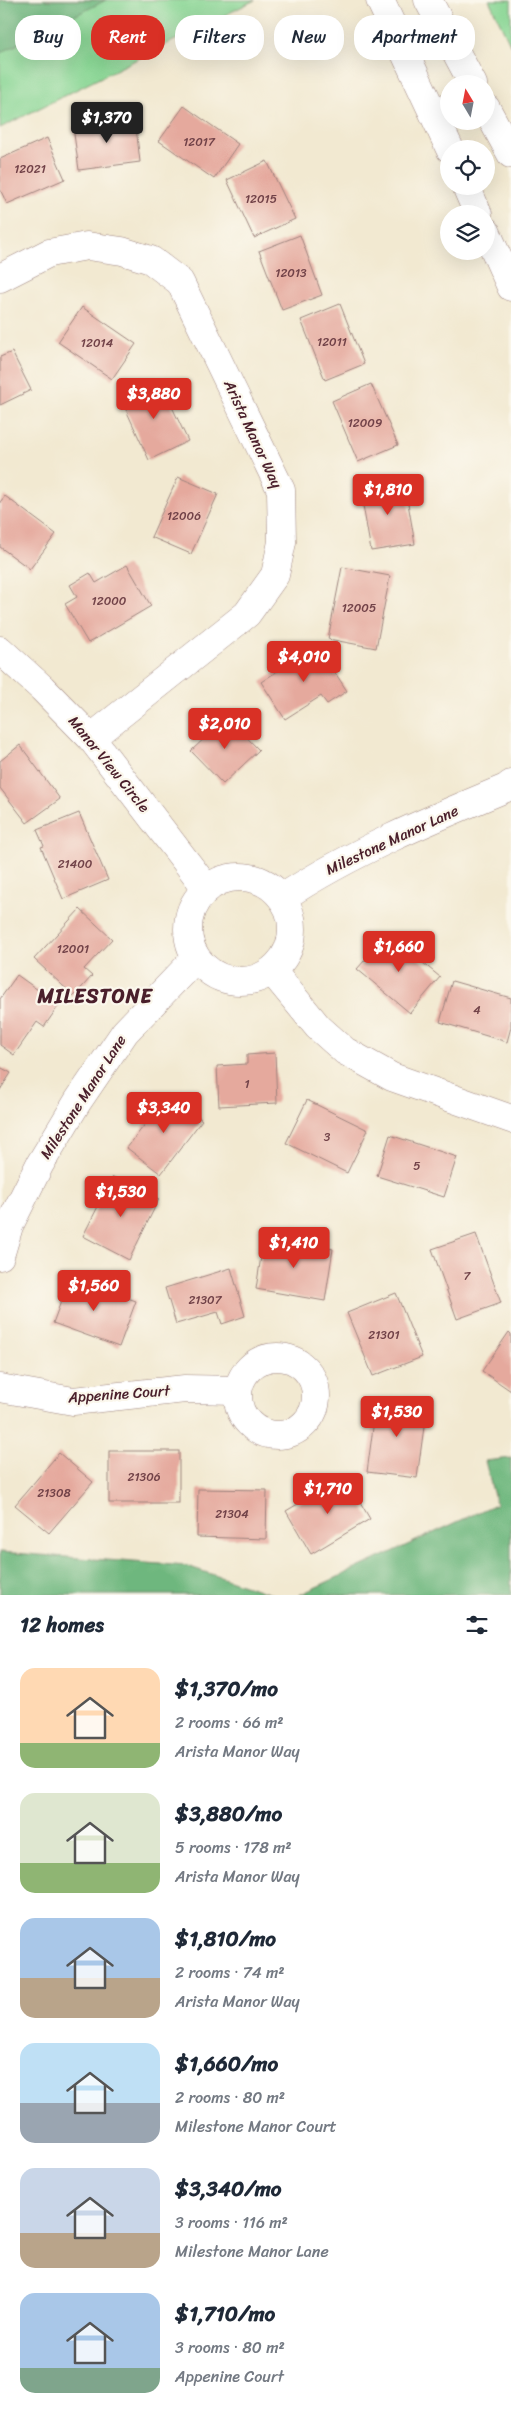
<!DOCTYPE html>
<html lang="en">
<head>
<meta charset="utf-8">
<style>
	:root { --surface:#fff; --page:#f6f6f7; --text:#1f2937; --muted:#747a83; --accent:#d93025 }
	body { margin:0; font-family:Sriracha,sans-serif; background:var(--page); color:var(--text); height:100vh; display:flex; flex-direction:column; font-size:19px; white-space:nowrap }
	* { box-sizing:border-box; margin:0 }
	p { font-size:16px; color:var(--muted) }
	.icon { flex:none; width:28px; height:28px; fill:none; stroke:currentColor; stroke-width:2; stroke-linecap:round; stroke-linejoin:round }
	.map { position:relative; height:1595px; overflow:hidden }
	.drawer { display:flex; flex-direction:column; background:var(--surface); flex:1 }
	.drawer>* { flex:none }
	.top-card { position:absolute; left:15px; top:15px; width:481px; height:45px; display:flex; gap:10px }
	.needle { width:32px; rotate:350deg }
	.controls { position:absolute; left:440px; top:75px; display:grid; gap:10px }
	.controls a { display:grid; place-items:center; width:55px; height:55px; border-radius:50%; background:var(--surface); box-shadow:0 5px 20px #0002; font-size:25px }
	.price { position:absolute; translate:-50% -42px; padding:0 11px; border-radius:5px; background:var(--accent); color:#fff; font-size:16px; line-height:32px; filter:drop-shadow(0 1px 2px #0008) }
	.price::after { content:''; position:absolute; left:50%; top:30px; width:15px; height:11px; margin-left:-8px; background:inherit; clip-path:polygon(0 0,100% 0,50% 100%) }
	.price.selected { background:#222; color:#fff }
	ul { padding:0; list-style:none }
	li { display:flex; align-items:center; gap:15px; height:125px; padding:0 20px }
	li span { display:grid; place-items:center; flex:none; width:140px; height:100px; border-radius:15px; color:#555 }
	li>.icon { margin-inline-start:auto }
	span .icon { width:60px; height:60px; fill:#fffc; stroke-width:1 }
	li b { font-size:21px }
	h2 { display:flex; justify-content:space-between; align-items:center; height:60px; padding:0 20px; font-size:21px }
	.pill { padding:0 18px; border-radius:20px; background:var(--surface); box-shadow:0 5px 20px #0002; font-size:18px; line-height:45px }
	.pill.selected { background:var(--accent); color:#fff }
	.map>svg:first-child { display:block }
	.green { fill:#89d694; stroke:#6a7a60 }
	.forest { fill:#6eb77e; stroke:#5c6b54 }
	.building { fill:#e5a99d }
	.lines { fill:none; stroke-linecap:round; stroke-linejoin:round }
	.minor-casing { stroke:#9e847e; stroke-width:29 }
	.major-casing { stroke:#9e847e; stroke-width:29 }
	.minor { stroke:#fff; stroke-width:28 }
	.major { stroke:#fff; stroke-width:28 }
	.labels { text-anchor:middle; stroke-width:4.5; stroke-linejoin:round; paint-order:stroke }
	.number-label { font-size:12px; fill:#714248 }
	.street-label { font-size:15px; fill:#4a1f2b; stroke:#fbf7ec }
	.district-label { font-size:20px; font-weight:bold; letter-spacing:1px; fill:#4a1f2b; stroke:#fbf7ec }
</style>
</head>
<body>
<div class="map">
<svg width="511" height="1595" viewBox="0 0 511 1595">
	<rect width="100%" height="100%" fill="#fbf7ec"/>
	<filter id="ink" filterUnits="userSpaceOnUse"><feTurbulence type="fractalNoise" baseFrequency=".02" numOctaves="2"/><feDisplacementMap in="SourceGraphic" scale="10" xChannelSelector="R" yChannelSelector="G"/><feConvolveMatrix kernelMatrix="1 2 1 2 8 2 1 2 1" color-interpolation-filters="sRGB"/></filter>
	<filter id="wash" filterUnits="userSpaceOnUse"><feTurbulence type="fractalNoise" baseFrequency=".0096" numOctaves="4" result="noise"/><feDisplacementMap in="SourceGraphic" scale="20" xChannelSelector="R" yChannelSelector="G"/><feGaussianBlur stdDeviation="1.12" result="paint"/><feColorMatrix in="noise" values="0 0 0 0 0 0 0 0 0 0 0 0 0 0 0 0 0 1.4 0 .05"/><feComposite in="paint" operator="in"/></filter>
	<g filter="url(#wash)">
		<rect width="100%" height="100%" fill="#f2e9d1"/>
		<g class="green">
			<path d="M0 0H255L0 128Z"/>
			<path d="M489 0H511V46Z"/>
		</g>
		<g class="forest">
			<path d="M0 0H106L0 53Z"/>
			<path d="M511 1458V1595H299L496 1504 485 1461Z"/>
			<path d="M0 1552 187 1566 274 1595H0Z"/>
		</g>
		<g id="blocks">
			<g class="building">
				<path d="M184 106 238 144 214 179 159 141Z"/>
				<path d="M135 119 140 162 79 170 73 127Z"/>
				<path d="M47 138 65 179 7 204 0 189V159Z"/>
				<path d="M267 161 295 219 254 238 227 180Z"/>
				<path d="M300 235 322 295 282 310 259 251Z"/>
				<path d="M340 304 364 364 325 380 301 320Z"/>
				<path d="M82 307 136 344 112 379 58 342Z"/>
				<path d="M12 352 31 390 0 405V357Z"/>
				<path d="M160 381 188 441 149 460 121 399Z"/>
				<path d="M371 384 398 445 358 462 332 401Z"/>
				<path d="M178 477 218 494 191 554 151 537Z"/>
				<path d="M404 480 415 544 371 551 360 488Z"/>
				<path d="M5 496 56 534 30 569 0 547V502Z"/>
				<path d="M127 565 151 606 88 643 65 604 77 597 70 585 90 573 96 583Z"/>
				<path d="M342 567 390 576 376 648 328 639Z"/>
				<path d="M317 645 347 691 327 704 321 696 285 719 261 682Z"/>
				<path d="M227 717 259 750 223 784 191 751Z"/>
				<path d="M20 745 60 799 27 823 0 788V761Z"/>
				<path d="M79 813 108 880 63 899 41 847 44 846 37 830Z"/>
				<path d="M80 909 112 939 84 969 92 976 74 996 34 959Z"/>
				<path d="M388 934 440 977 410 1013 357 969Z"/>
				<path d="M17 975 59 1005 44 1027 37 1022 14 1055 0 1045V999Z"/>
				<path d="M452 981 511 998V1027L507 1042 440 1022Z"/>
				<path d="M275 1053 277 1103 219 1106 217 1066 247 1064V1055Z"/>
				<path d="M0 1067 11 1073 0 1090Z"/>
				<path d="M168 1094 202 1120 161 1174 127 1148Z"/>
				<path d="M307 1100 368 1130 347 1173 286 1143Z"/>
				<path d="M390 1135 457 1157 444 1197 377 1176Z"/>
				<path d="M113 1177 159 1199 129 1260 83 1236Z"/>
				<path d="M476 1234 501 1303 457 1319 432 1249Z"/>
				<path d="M264 1237 333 1249 325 1301 256 1289Z"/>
				<path d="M231 1268 245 1316 222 1324 218 1312 176 1324 165 1288Z"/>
				<path d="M70 1277 136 1301 119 1347 53 1323Z"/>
				<path d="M396 1293 422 1357 373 1376 347 1313Z"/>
				<path d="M509 1332 511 1334V1391L482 1371Z"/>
				<path d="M377 1398 427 1405 417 1478 367 1472Z"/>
				<rect x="109" y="1451" width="70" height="52"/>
				<path d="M59 1453 93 1482 49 1533 15 1505Z"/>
				<path d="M345 1476 370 1519 311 1554 286 1511Z"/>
				<path d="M198 1489 267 1490 266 1539 197 1537Z"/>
			</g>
		</g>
	</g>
	<g filter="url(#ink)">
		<use href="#blocks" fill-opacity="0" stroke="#9e847e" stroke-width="1"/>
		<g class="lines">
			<g class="minor-casing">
				<g id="minor">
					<path d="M0 278 49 253 87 246 122 251 151 260 180 282 281 490 282 542 275 575 247 614 91 738"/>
					<path d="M0 650 42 688 91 738 207 889"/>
					<circle cx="240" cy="929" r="52"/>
					<path d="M282 898C352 852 429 820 506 788L511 784"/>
					<path d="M272 971 318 1027 345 1051 392 1077 511 1119"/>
					<path d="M0 1256 9 1226 40 1164 78 1101 125 1032 196 958"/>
					<circle cx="277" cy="1396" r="39"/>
					<path d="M0 1388 73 1401 185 1389 238 1390"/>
				</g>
			</g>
			<g class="major-casing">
				<g id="major">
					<path d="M380 0 450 149"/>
					<path d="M428 0 473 84"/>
					<path d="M486 108 511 154"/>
					<path d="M466 186 478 214"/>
					<path d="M486 231 511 287"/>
				</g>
			</g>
			<use href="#minor" class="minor"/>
			<use href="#major" class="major"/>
		</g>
	</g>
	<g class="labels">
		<g class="number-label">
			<text x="199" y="146">12017</text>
			<text x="30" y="173">12021</text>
			<text x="261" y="203">12015</text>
			<text x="291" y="277">12013</text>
			<text x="332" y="346">12011</text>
			<text x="97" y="347">12014</text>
			<text x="365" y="427">12009</text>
			<text x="184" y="520">12006</text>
			<text x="109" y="605">12000</text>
			<text x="359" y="612">12005</text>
			<text x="75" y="868">21400</text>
			<text x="73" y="953">12001</text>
			<text x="477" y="1014">4</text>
			<text x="247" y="1088">1</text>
			<text x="327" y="1141">3</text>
			<text x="417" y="1170">5</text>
			<text x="467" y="1280">7</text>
			<text x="205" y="1304">21307</text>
			<text x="384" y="1339">21301</text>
			<text x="144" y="1481">21306</text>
			<text x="54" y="1497">21308</text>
			<text x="232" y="1518">21304</text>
		</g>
		<g class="street-label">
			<text transform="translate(253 434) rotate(65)" y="5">Arista Manor Way</text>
			<text transform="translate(109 764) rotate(51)" y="5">Manor View Circle</text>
			<text transform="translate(392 840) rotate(-25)" y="5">Milestone Manor Lane</text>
			<text transform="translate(83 1097) rotate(-57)" y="5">Milestone Manor Lane</text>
			<text transform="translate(119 1394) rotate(-4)" y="5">Appenine Court</text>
		</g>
		<g class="district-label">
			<text x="95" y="1003">MILESTONE</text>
		</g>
	</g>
</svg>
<div class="controls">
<a><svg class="needle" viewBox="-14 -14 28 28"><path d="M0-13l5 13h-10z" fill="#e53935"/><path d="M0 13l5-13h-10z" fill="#747a83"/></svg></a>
<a><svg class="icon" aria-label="locate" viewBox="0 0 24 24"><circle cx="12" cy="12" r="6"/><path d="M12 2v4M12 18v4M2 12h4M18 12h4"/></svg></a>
<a><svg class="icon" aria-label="layers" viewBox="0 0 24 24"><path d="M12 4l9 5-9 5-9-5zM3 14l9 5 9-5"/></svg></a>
</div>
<b class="price selected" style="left:107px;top:144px">$1,370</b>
<b class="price" style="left:154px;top:420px">$3,880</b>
<b class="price" style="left:388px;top:516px">$1,810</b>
<b class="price" style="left:304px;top:683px">$4,010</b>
<b class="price" style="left:225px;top:750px">$2,010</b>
<b class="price" style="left:399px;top:973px">$1,660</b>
<b class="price" style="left:164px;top:1134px">$3,340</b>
<b class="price" style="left:121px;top:1218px">$1,530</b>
<b class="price" style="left:294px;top:1269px">$1,410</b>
<b class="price" style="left:94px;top:1312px">$1,560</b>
<b class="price" style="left:397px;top:1438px">$1,530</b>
<b class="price" style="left:328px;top:1515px">$1,710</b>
<div class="top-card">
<a class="pill">Buy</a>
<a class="pill selected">Rent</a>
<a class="pill">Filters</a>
<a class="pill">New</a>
<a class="pill">Apartment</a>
</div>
</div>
<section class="drawer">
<h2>12 homes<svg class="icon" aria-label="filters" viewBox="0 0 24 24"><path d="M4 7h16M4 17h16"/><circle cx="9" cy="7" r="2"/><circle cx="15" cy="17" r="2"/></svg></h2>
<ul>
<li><span style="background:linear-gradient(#ffd9b3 75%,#8fb573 0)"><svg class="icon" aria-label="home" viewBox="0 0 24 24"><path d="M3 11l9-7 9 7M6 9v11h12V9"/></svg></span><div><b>$1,370/mo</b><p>2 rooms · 66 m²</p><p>Arista Manor Way</p></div></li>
<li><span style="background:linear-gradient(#dfe7d0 70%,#8fb573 0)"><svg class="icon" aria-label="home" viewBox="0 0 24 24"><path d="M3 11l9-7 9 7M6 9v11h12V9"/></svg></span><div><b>$3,880/mo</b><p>5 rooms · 178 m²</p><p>Arista Manor Way</p></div></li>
<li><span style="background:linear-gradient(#a9c7e8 60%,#b9a48a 0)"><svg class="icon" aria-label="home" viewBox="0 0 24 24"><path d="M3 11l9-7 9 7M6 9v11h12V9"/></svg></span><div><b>$1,810/mo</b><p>2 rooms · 74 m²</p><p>Arista Manor Way</p></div></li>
<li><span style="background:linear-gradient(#bfe0f5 60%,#9aa5b1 0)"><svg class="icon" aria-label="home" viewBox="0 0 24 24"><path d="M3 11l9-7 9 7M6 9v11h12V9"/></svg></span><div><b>$1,660/mo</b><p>2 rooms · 80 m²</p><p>Milestone Manor Court</p></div></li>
<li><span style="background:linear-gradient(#c9d6e8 65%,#b9a48a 0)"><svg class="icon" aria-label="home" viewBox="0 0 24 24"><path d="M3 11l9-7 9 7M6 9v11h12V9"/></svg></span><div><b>$3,340/mo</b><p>3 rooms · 116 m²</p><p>Milestone Manor Lane</p></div></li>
<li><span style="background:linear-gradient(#a9c7e8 75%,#7fa58c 0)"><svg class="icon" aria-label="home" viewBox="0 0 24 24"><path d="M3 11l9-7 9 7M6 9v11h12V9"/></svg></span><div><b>$1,710/mo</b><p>3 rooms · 80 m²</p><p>Appenine Court</p></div></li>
</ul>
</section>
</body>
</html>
